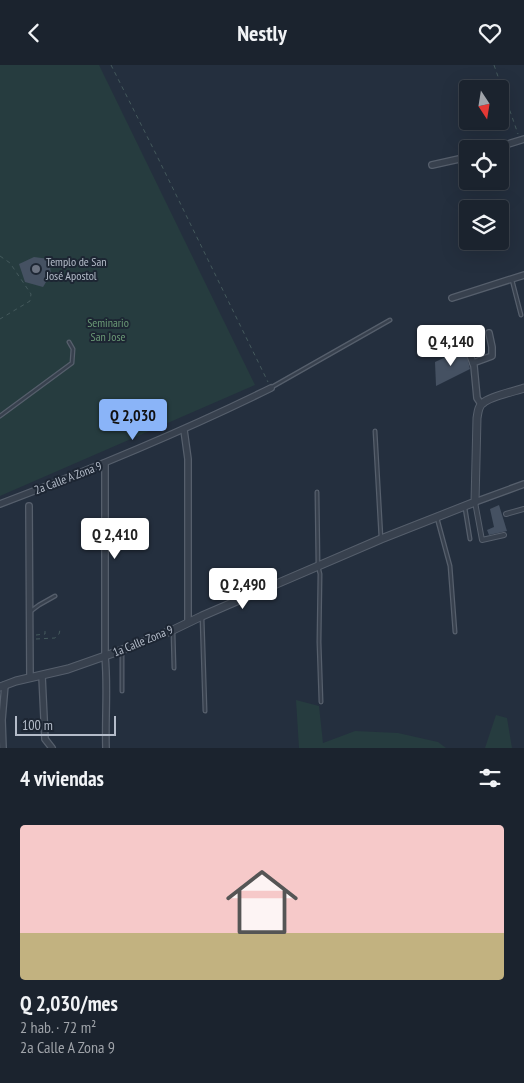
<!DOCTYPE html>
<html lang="es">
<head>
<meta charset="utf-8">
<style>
	:root { --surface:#1b232e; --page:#242b36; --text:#f1f3f6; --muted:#a0a4aa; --line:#39404a; --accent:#8ab4f8 }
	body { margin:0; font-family:"PT Sans Narrow",sans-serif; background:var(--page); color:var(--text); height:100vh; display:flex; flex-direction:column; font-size:19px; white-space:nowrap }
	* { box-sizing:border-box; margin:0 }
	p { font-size:16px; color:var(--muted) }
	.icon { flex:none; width:28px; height:28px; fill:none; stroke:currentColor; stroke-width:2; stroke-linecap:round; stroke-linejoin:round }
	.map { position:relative; height:683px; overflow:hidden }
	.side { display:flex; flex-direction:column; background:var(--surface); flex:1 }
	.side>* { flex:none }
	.needle { width:32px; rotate:168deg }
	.buttons { position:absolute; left:459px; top:15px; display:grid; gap:10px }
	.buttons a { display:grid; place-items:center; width:50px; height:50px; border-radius:5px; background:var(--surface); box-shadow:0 5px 20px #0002,0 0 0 1px var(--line); font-size:25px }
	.scale { position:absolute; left:15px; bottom:12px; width:101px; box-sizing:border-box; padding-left:5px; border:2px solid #b4bcc9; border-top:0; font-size:14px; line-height:18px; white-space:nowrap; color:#b4bcc9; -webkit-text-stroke:4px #1d2633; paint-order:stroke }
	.price { position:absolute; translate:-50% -42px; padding:0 11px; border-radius:5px; background:#fff; color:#222; font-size:16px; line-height:32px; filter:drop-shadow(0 1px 2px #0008) }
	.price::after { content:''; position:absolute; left:50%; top:30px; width:15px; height:11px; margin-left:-8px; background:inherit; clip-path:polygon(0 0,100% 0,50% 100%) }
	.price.active { background:var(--accent); color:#111 }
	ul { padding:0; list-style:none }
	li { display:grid; align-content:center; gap:10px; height:265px; padding:0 20px }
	li span { display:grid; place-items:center; height:155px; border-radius:5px; color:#555 }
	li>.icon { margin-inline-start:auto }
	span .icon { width:90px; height:90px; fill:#fffc; stroke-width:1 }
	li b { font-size:21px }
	h2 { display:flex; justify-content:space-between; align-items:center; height:60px; padding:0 20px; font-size:21px }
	header { display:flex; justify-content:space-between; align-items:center; height:65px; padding:0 20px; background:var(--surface); font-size:22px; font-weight:600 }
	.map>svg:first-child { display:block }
	.green { fill:#263c3f }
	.building { fill:#455162 }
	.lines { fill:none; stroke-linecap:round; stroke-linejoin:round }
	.service-casing { stroke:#565f6c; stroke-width:5 }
	.pedestrian-casing { stroke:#565f6c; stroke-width:6 }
	.minor-casing { stroke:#565f6c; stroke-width:8 }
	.tertiary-casing { stroke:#565f6c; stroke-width:9 }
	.path { stroke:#44595c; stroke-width:1; stroke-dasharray:4 4; stroke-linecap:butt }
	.service { stroke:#38414e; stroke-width:2.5 }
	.pedestrian { stroke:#38414e; stroke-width:4 }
	.minor { stroke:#38414e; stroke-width:5.5 }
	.tertiary { stroke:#38414e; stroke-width:7 }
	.worship-dot { fill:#6b7280; stroke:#1d2633; stroke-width:2 }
	.labels { text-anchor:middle; stroke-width:4; stroke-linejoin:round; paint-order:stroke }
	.poi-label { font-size:12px; fill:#b4bcc9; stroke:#1d2633; text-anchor:start }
	.park-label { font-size:12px; fill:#6b9a76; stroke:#1d2633 }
	.street-label { font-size:12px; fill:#b4bcc9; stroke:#1d2633 }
</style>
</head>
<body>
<header><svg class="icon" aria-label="back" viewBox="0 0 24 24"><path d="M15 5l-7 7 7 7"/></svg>Nestly<svg class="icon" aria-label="heart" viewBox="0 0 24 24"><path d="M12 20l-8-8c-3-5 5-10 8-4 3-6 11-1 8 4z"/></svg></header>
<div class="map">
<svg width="524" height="683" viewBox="0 0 524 683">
	<rect width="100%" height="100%" fill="#242f3e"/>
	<g class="green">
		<path d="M0 0H99L255 320 0 431Z"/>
		<path d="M296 635 319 641 323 678 355 666 398 668 438 677 446 683H299Z"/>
		<path d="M496 650 507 653 512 683H485Z"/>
	</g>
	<g class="building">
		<path d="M34 192 49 194 51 209 43 222 25 217 19 199Z"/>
		<path d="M465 283 470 304 436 321 435 297Z"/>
		<path d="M499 440 507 466 489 470 487 465 494 462 490 444Z"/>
	</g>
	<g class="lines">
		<g class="service-casing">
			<g id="service">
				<path d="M512 215 521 250"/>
				<path d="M272 322 390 255"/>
				<path d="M0 351 72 298 73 284 69 277"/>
				<path d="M375 366 381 473"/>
				<path d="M317 427 318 501 320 509 319 577 321 637"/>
				<path d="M465 443 470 474"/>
				<path d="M437 453 450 501 455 567"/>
				<path d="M31 546 39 540 55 531"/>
				<path d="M202 552 205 646"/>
				<path d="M173 567 174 603"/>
				<path d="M122 587V626"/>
			</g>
		</g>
		<g class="pedestrian-casing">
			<g id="pedestrian">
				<path d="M475 437 482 475 504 470"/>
				<path d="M506 449 524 444"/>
			</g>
		</g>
		<g class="minor-casing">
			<g id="minor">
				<path d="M492 84 524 74"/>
				<path d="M432 100 468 92"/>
				<path d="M452 233 524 210"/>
				<path d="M470 290 474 301 477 333 481 339"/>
				<path d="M473 298 492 291V282L489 268"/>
				<path d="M184 365 188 394V557"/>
				<path d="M105 399V591C108 622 105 652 106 683"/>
				<path d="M475 437 524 419"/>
				<path d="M0 439C92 404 182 367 271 323"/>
				<path d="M29 441 30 613"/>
				<path d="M42 611 45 674 52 683"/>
				<path d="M3 683 2 655 5 620"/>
			</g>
		</g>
		<g class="tertiary-casing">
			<path id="tertiary" d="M0 622 16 616 68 604 122 585 173 565 202 551 381 474 475 437 477 353C478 348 478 341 483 338 491 331 513 327 524 323"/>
		</g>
		<g class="path">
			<path d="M111 0 157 91 268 317"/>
			<path d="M494 0 518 69"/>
			<path d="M0 191 10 198 31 229 30 236 0 254"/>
			<path d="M36 570 45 569V562"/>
			<path d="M36 574 55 573 59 569 60 565"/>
		</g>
		<use href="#service" class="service"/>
		<use href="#pedestrian" class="pedestrian"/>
		<use href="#minor" class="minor"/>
		<use href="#tertiary" class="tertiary"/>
	</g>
	<circle class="worship-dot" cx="36" cy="204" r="5"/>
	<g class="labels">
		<g class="poi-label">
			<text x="46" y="201">Templo de San<tspan x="46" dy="14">José Apostol</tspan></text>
		</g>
		<g class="park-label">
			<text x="108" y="262">Seminario<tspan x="108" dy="14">San Jose</tspan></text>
		</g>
		<g class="street-label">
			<text transform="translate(68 413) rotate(-21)" y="4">2a Calle A Zona 9</text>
			<text transform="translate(143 576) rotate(-22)" y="4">1a Calle Zona 9</text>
		</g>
	</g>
</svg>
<div class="buttons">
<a><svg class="needle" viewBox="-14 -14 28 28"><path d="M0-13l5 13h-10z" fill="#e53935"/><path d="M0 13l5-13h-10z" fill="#a0a4aa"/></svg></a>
<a><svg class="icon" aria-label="locate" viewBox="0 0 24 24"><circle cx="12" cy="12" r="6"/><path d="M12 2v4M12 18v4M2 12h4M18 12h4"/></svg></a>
<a><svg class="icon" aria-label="layers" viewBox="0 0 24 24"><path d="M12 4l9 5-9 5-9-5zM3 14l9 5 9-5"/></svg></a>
</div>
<div class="scale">100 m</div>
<b class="price" style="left:451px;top:302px">Q 4,140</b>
<b class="price active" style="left:133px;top:376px">Q 2,030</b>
<b class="price" style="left:115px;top:495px">Q 2,410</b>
<b class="price" style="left:243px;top:545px">Q 2,490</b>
</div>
<section class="side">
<h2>4 viviendas<svg class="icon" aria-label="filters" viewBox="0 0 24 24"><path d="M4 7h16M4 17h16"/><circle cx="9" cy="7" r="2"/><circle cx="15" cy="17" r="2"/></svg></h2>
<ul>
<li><span style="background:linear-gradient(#f6c9c9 70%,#c2b280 0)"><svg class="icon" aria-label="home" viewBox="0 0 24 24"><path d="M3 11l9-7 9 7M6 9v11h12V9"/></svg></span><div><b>Q 2,030/mes</b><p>2 hab. · 72 m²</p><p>2a Calle A Zona 9</p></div></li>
</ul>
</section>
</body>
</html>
